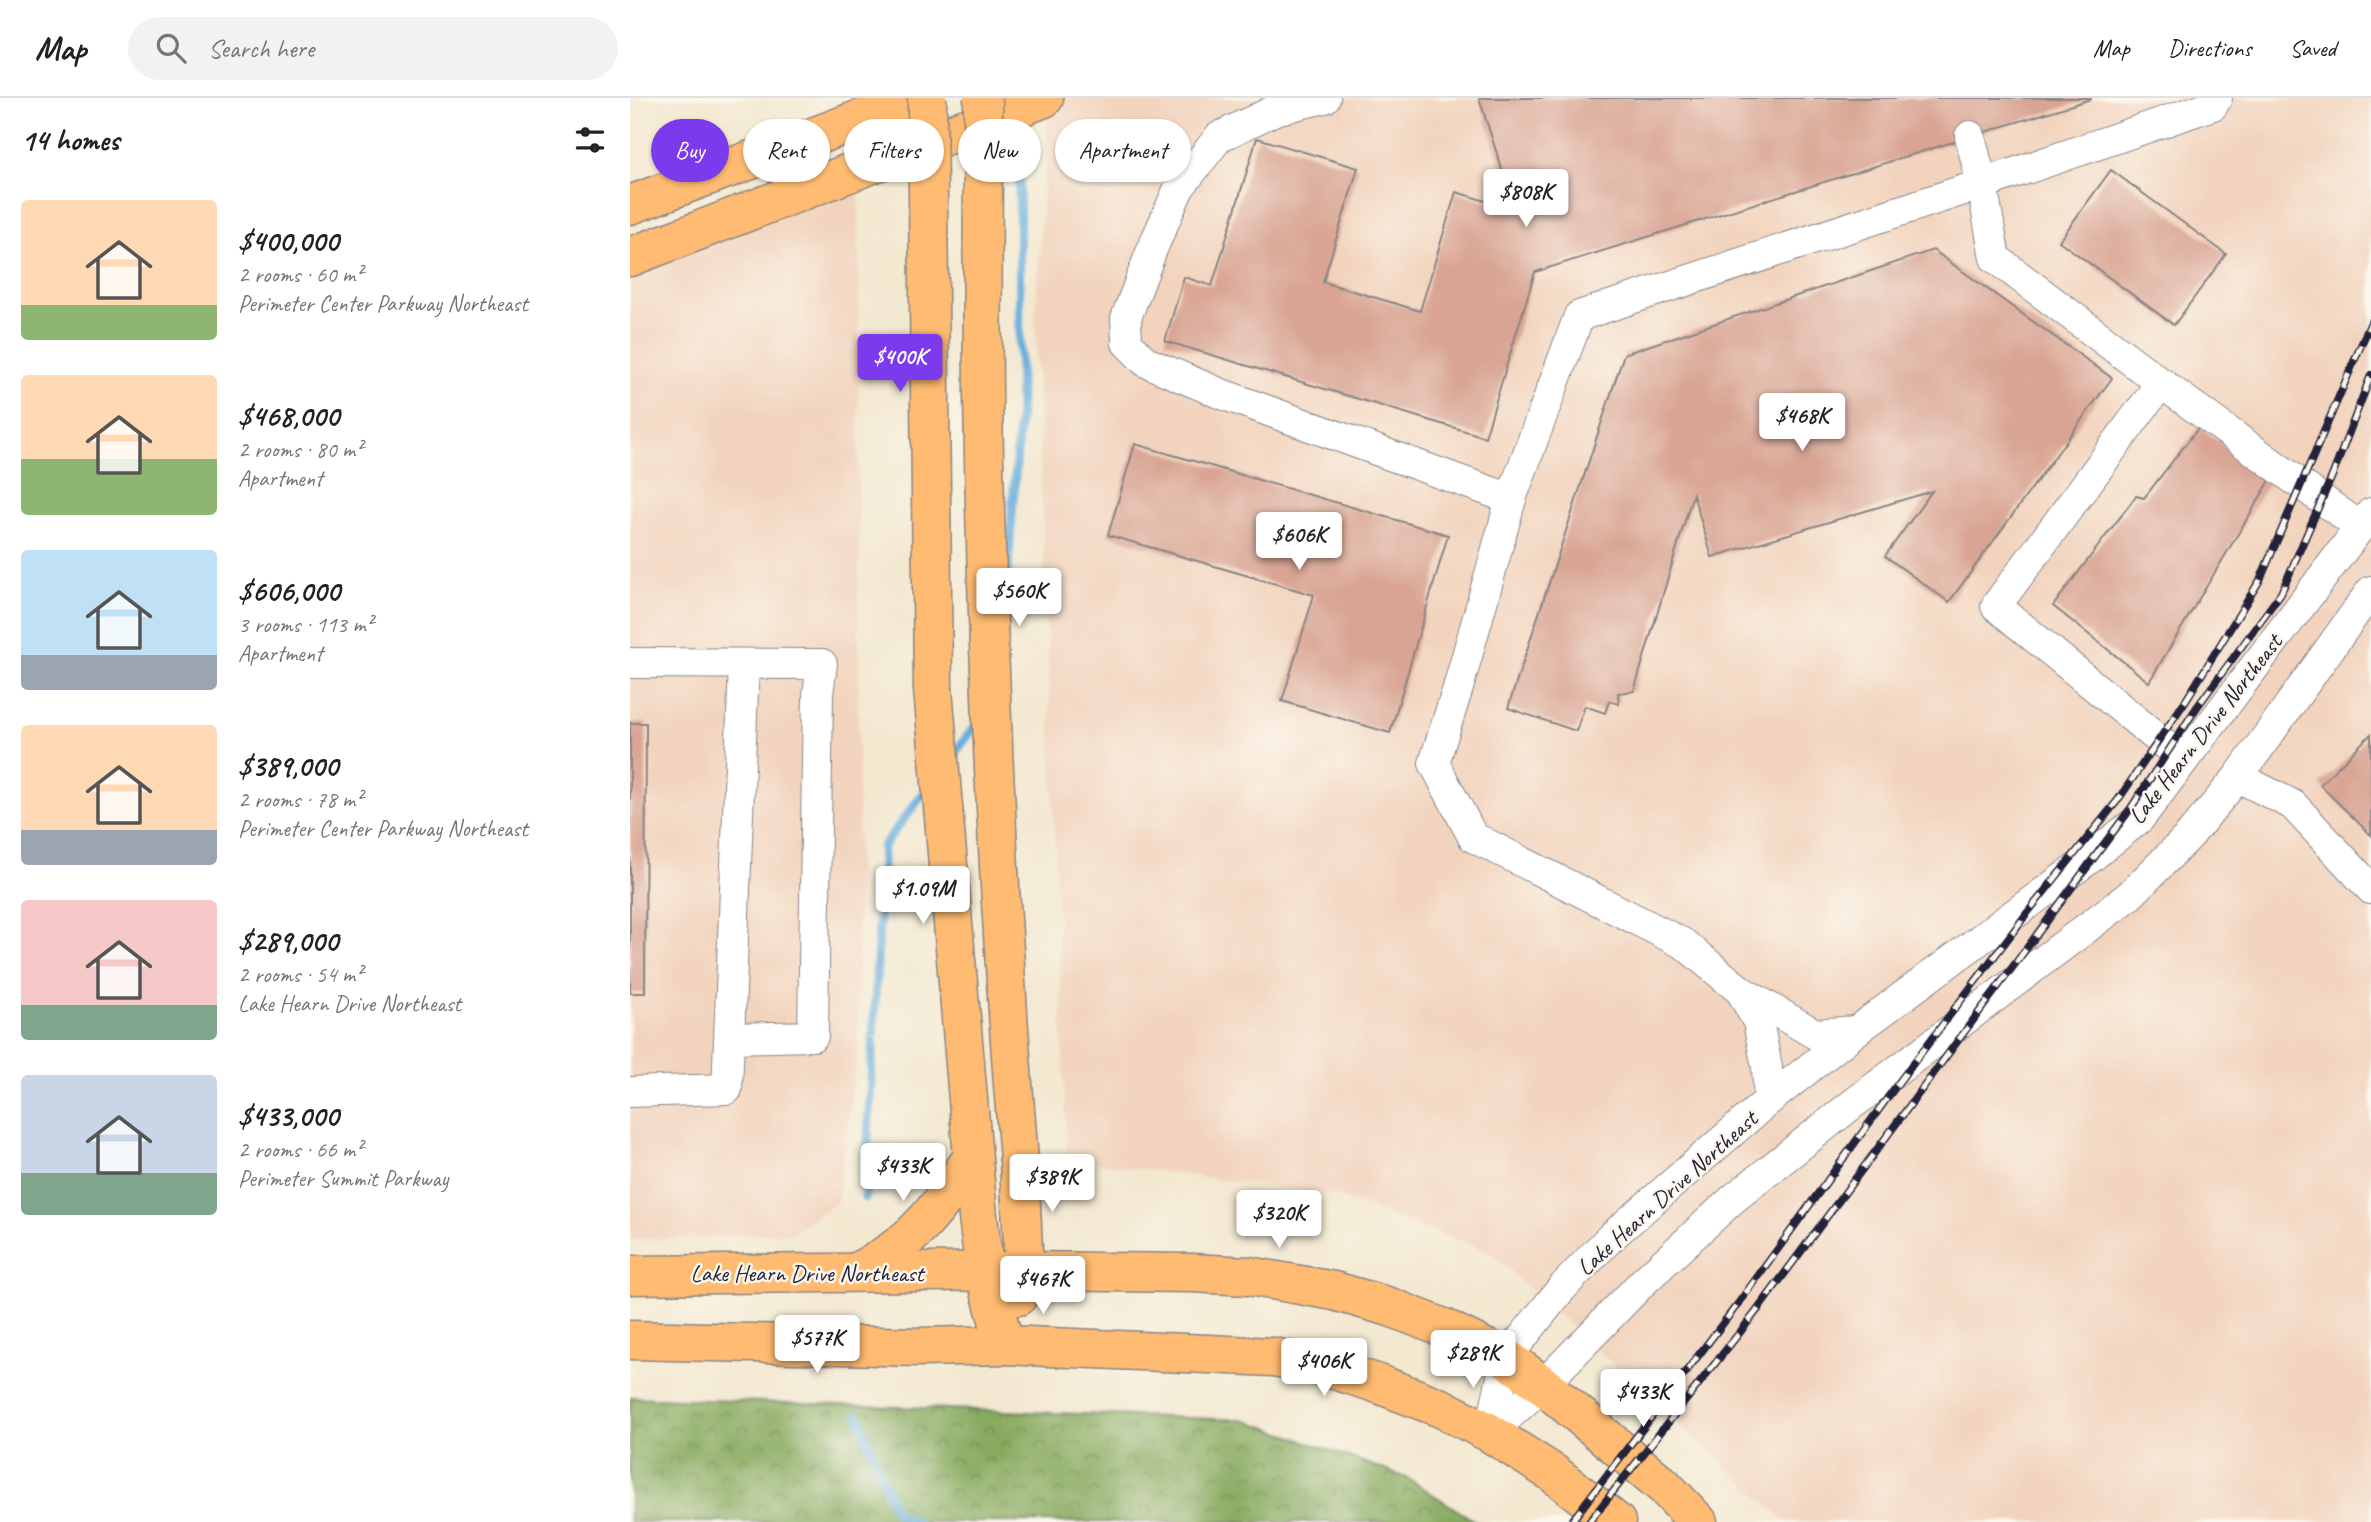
<!DOCTYPE html>
<html lang="en">
<head>
<meta charset="utf-8">
<style>
	:root { --surface:#fff; --page:#f2f2f2; --text:#222; --muted:#767676; --line:#e0e0e0; --accent:#7c3aed }
	body { margin:0; font-family:Caveat,sans-serif; background:var(--page); color:var(--text); height:100vh; display:flex; flex-direction:column; font-size:26px; white-space:nowrap }
	* { box-sizing:border-box; margin:0 }
	p { font-size:23px; color:var(--muted) }
	.icon { flex:none; width:38px; height:38px; fill:none; stroke:currentColor; stroke-width:2; stroke-linecap:round; stroke-linejoin:round }
	.map { position:relative; flex:1; overflow:hidden }
	.sheet { display:flex; flex-direction:column; background:var(--surface); width:630px }
	.sheet>* { flex:none }
	.top-card { position:absolute; left:21px; top:21px; width:665px; height:63px; display:flex; gap:14px }
	.price { position:absolute; translate:-50% -60px; padding:0 16px; border-radius:7px; background:#fff; color:#222; font-size:23px; line-height:46px; filter:drop-shadow(0 2px 4px #0008) }
	.price::after { content:''; position:absolute; left:50%; top:42px; width:21px; height:16px; margin-left:-10px; background:inherit; clip-path:polygon(0 0,100% 0,50% 100%) }
	.price.selected { background:var(--accent); color:#fff }
	ul { padding:0; list-style:none }
	li { display:flex; align-items:center; gap:21px; height:175px; padding:0 21px }
	li span { display:grid; place-items:center; flex:none; width:196px; height:140px; border-radius:7px; color:#555 }
	li>.icon { margin-inline-start:auto }
	span .icon { width:84px; height:84px; fill:#fffc; stroke-width:1 }
	li b { font-size:30px }
	h2 { display:flex; justify-content:space-between; align-items:center; height:84px; padding:0 21px; font-size:30px }
	.tag { padding:0 24px; border-radius:32px; background:var(--surface); box-shadow:0 2px 5px #0004; font-size:24px; line-height:63px }
	.tag.selected { background:var(--accent); color:#fff }
	header { display:flex; align-items:center; gap:42px; box-sizing:border-box; height:98px; padding:0 35px; background:var(--surface); border-bottom:2px solid var(--line) }
	header strong { font-size:33px }
	nav { display:flex; gap:38px; margin-inline-start:auto; font-size:24px }
	.search { width:490px; height:63px; background:var(--page); display:flex; align-items:center; gap:18px; box-sizing:border-box; padding:0 24px; border-radius:38px; color:var(--muted); font-size:26px }
	main { display:flex; flex:1; min-height:0 }
	.map>svg:first-child { display:block }
	.built { fill:#f2d4be }
	.forest { fill:url(#forest-crowns); stroke:#54664d; stroke-width:2 }
	.lines { fill:none; stroke-linecap:round; stroke-linejoin:round }
	.stream { stroke:#66addc; stroke-width:9 }
	.building { fill:#d9a493 }
	.minor-casing { stroke:#8a8586; stroke-width:32 }
	.major-casing { stroke:#8a8586; stroke-width:41 }
	.highway-casing { stroke:#8a8586; stroke-width:41 }
	.minor { stroke:#fff; stroke-width:30 }
	.major { stroke:#ffbb71; stroke-width:38 }
	.highway { stroke:#ffbb71; stroke-width:38 }
	.rail-casing { stroke:#22223b; stroke-width:8 }
	.rail { stroke:#fbf7ec; stroke-width:5; stroke-dasharray:16; stroke-linecap:butt }
	.major-bridge-casing { stroke:#8a8586; stroke-width:41; stroke-linecap:butt }
	.major-bridge { stroke:#ffbb71; stroke-width:38 }
	.labels { text-anchor:middle; stroke-width:5; stroke-linejoin:round; paint-order:stroke }
	.street-label { font-size:24px; fill:#22223b; stroke:#fbf7ec }
</style>
</head>
<body>
<header>
<strong>Map</strong>
<div class="search"><svg class="icon" aria-label="search" viewBox="0 0 24 24"><circle cx="10" cy="10" r="6"/><path d="M15 15l6 6"/></svg>Search here</div>
<nav><a>Map</a><a>Directions</a><a>Saved</a></nav>
</header>
<main>
<section class="sheet">
<h2>14 homes<svg class="icon" aria-label="filters" viewBox="0 0 24 24"><path d="M4 7h16M4 17h16"/><circle cx="9" cy="7" r="2"/><circle cx="15" cy="17" r="2"/></svg></h2>
<ul>
<li><span style="background:linear-gradient(#ffd9b3 75%,#8fb573 0)"><svg class="icon" aria-label="home" viewBox="0 0 24 24"><path d="M3 11l9-7 9 7M6 9v11h12V9"/></svg></span><div><b>$400,000</b><p>2 rooms · 60 m²</p><p>Perimeter Center Parkway Northeast</p></div></li>
<li><span style="background:linear-gradient(#ffd9b3 60%,#8fb573 0)"><svg class="icon" aria-label="home" viewBox="0 0 24 24"><path d="M3 11l9-7 9 7M6 9v11h12V9"/></svg></span><div><b>$468,000</b><p>2 rooms · 80 m²</p><p>Apartment</p></div></li>
<li><span style="background:linear-gradient(#bfe0f5 75%,#9aa5b1 0)"><svg class="icon" aria-label="home" viewBox="0 0 24 24"><path d="M3 11l9-7 9 7M6 9v11h12V9"/></svg></span><div><b>$606,000</b><p>3 rooms · 113 m²</p><p>Apartment</p></div></li>
<li><span style="background:linear-gradient(#ffd9b3 75%,#9aa5b1 0)"><svg class="icon" aria-label="home" viewBox="0 0 24 24"><path d="M3 11l9-7 9 7M6 9v11h12V9"/></svg></span><div><b>$389,000</b><p>2 rooms · 78 m²</p><p>Perimeter Center Parkway Northeast</p></div></li>
<li><span style="background:linear-gradient(#f6c9c9 75%,#7fa58c 0)"><svg class="icon" aria-label="home" viewBox="0 0 24 24"><path d="M3 11l9-7 9 7M6 9v11h12V9"/></svg></span><div><b>$289,000</b><p>2 rooms · 54 m²</p><p>Lake Hearn Drive Northeast</p></div></li>
<li><span style="background:linear-gradient(#c9d6e8 70%,#7fa58c 0)"><svg class="icon" aria-label="home" viewBox="0 0 24 24"><path d="M3 11l9-7 9 7M6 9v11h12V9"/></svg></span><div><b>$433,000</b><p>2 rooms · 66 m²</p><p>Perimeter Summit Parkway</p></div></li>
</ul>
</section>
<div class="map">
<svg width="1741" height="1424" viewBox="0 0 1741 1424">
	<defs>
		<pattern id="forest-crowns" width="20" height="18" patternUnits="userSpaceOnUse" patternTransform="scale(1.75)"><rect width="20" height="18" fill="#87aa5f"/><path d="M2 6a3 3 0 1 1 6 0M12 15a3 3 0 1 1 6 0" fill="none" stroke="#6e8a50"/></pattern>
	</defs>
	<rect width="100%" height="100%" fill="#fbf7ec"/>
	<filter id="ink" filterUnits="userSpaceOnUse"><feTurbulence type="fractalNoise" baseFrequency=".0143" numOctaves="2"/><feDisplacementMap in="SourceGraphic" scale="14" xChannelSelector="R" yChannelSelector="G"/><feConvolveMatrix kernelMatrix="1 2 1 2 8 2 1 2 1" color-interpolation-filters="sRGB"/></filter>
	<filter id="wash" filterUnits="userSpaceOnUse"><feTurbulence type="fractalNoise" baseFrequency=".00686" numOctaves="4" result="noise"/><feDisplacementMap in="SourceGraphic" scale="28" xChannelSelector="R" yChannelSelector="G"/><feGaussianBlur stdDeviation="1.57" result="paint"/><feColorMatrix in="noise" values="0 0 0 0 0 0 0 0 0 0 0 0 0 0 0 0 0 1.4 0 .05"/><feComposite in="paint" operator="in"/></filter>
	<g filter="url(#wash)">
		<rect width="100%" height="100%" fill="#f3e8d0"/>
		<g class="built">
			<path d="M419 0H1741V1424H1157L858 1153 704 1097 437 1061 405 221Z"/>
			<path d="M229 66 228 952 207 1104 162 1135 0 1142V160Z"/>
		</g>
		<path class="forest" d="M0 1299 616 1322 777 1380 846 1424H0Z"/>
		<g class="lines">
			<g class="stream">
				<path d="M374 493 378 470 390 312 389 21"/>
				<path d="M321 660 346 627 347 619"/>
				<path d="M235 1100 253 748 299 688"/>
				<path d="M228 1317 266 1416 286 1424"/>
			</g>
		</g>
		<g id="blocks">
			<g class="building">
				<path d="M849 0H1461V1L905 174 855 339 535 243 554 179 582 188 627 40 728 70 693 184 790 213 826 94 885 112Z"/>
				<path d="M1481 72 1596 156 1544 227 1429 143Z"/>
				<path d="M1303 152 1482 280 1319 504 1255 458 1302 393 1082 459 1063 396 1004 593 988 595 989 606 979 603 975 615 955 608 946 633 878 610 994 256Z"/>
				<path d="M1569 329 1641 381 1519 584 1423 508 1506 398 1514 400Z"/>
				<path d="M505 346 818 437 760 635 652 603 684 497 478 437Z"/>
				<path d="M0 625H16L15 895H0Z"/>
				<path d="M1741 636V737L1690 687Z"/>
			</g>
		</g>
	</g>
	<g filter="url(#ink)">
		<use href="#blocks" fill-opacity="0" stroke="#8a8586" stroke-width="2"/>
		<g class="lines">
			<g class="minor-casing">
				<g id="minor">
					<path d="M695 0 645 12 589 39 549 90 523 149 496 220 497 245 516 264 589 295 881 401"/>
					<path d="M1340 38 1352 86 1365 160 1531 285"/>
					<path d="M0 565 192 566 188 596 183 938 100 940"/>
					<path d="M1553 661 1366 508 1531 285 1730 429"/>
					<path d="M1608 679 1663 707 1741 791"/>
					<path d="M1111 893 1128 924 1137 969 1139 1002"/>
					<path d="M1226 933 1185 936 1111 893 1054 846 843 739 804 665 828 590 881 401 949 218 1352 86 1583 7 1587 0"/>
					<path d="M0 994 97 991 114 567"/>
					<path d="M860 1335 876 1260 932 1190 981 1139 1139 1002 1226 933 1459 761 1510 720 1741 415"/>
					<path d="M860 1335 913 1287 1013 1184 1103 1101 1220 1008 1499 798 1559 738 1608 679 1741 493"/>
				</g>
			</g>
			<g class="major-casing">
				<g id="major">
					<path d="M303 591 348 1119 355 1175 375 1247"/>
					<path d="M226 1174C284 1146 307 1112 342 1060"/>
					<path d="M0 1177 394 1173 562 1175 619 1178 704 1193 760 1209 814 1230 876 1260 913 1287 1034 1388 1068 1424"/>
					<path d="M388 1198 394 1173 389 1062"/>
					<path d="M0 1242 290 1249 375 1247 644 1259 698 1270 746 1285 811 1310 860 1335 923 1375 986 1424"/>
				</g>
			</g>
			<g class="highway-casing">
				<g id="highway">
					<path d="M0 107 287 0"/>
					<path d="M0 159 414 0"/>
				</g>
			</g>
			<use href="#minor" class="minor"/>
			<use href="#major" class="major"/>
			<use href="#highway" class="highway"/>
			<g class="rail-casing">
				<g id="rail">
					<path d="M941 1424 1107 1207 1269 984 1398 814 1488 702 1556 602 1630 482 1741 224"/>
					<path d="M959 1424 1126 1214 1501 710 1567 609 1651 495 1703 376 1741 277"/>
				</g>
			</g>
			<use href="#rail" class="rail"/>
			<g class="major-bridge-casing">
				<g id="major-bridge">
					<path d="M297 0 303 591"/>
					<path d="M353 0C353 98 352 196 353 294 356 550 368 806 389 1062"/>
				</g>
			</g>
			<use href="#major-bridge" class="major-bridge"/>
		</g>
	</g>
	<g class="labels">
		<g class="street-label">
			<text transform="translate(1575 631) rotate(-52)" y="8">Lake Hearn Drive Northeast</text>
			<text transform="translate(1037 1095) rotate(-42)" y="8">Lake Hearn Drive Northeast</text>
			<text x="177" y="1183">Lake Hearn Drive Northeast</text>
		</g>
	</g>
</svg>
<b class="price" style="left:896px;top:131px">$808K</b>
<b class="price selected" style="left:270px;top:296px">$400K</b>
<b class="price" style="left:1172px;top:355px">$468K</b>
<b class="price" style="left:669px;top:474px">$606K</b>
<b class="price" style="left:389px;top:530px">$560K</b>
<b class="price" style="left:293px;top:828px">$1.09M</b>
<b class="price" style="left:273px;top:1105px">$433K</b>
<b class="price" style="left:422px;top:1116px">$389K</b>
<b class="price" style="left:649px;top:1152px">$320K</b>
<b class="price" style="left:413px;top:1218px">$467K</b>
<b class="price" style="left:187px;top:1277px">$577K</b>
<b class="price" style="left:843px;top:1292px">$289K</b>
<b class="price" style="left:694px;top:1300px">$406K</b>
<b class="price" style="left:1013px;top:1331px">$433K</b>
<div class="top-card">
<a class="tag selected">Buy</a>
<a class="tag">Rent</a>
<a class="tag">Filters</a>
<a class="tag">New</a>
<a class="tag">Apartment</a>
</div>
</div>
</main>
</body>
</html>
